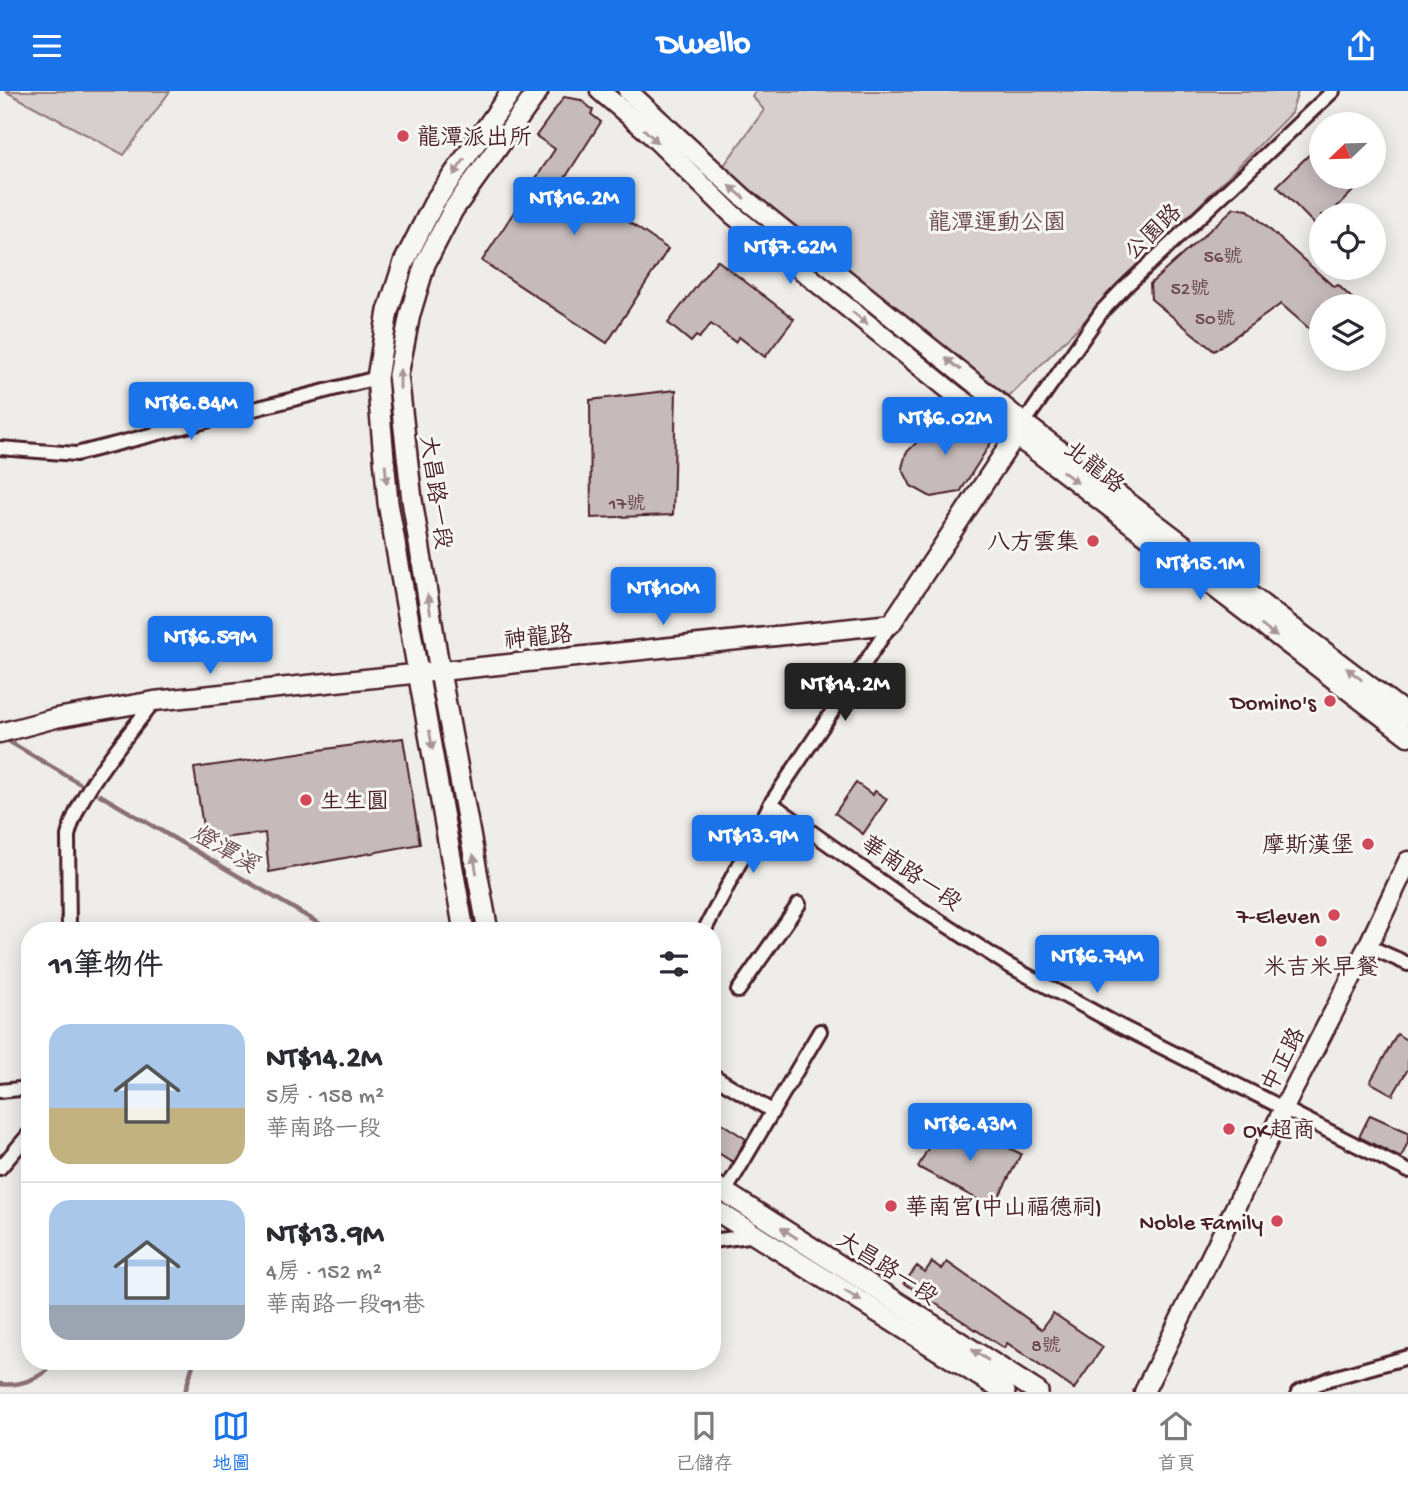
<!DOCTYPE html>
<html lang="zh-TW">
<head>
<meta charset="utf-8">
<style>
	:root { --surface:#fff; --page:#f7f7f7; --text:#2b2b33; --muted:#7c7c81; --line:#e1e1e2; --accent:#1a73e8 }
	body { margin:0; font-family:"Gochi Hand","LXGW WenKai TC",sans-serif; background:var(--page); color:var(--text); height:100vh; display:flex; flex-direction:column; font-size:26px; white-space:nowrap }
	* { box-sizing:border-box; margin:0 }
	p { font-size:23px; color:var(--muted) }
	.icon { flex:none; width:38px; height:38px; fill:none; stroke:currentColor; stroke-width:2; stroke-linecap:round; stroke-linejoin:round }
	.map { position:relative; flex:1; overflow:hidden }
	.details { position:absolute; left:21px; top:831px; width:700px; height:448px; display:flex; flex-direction:column; background:var(--surface); border-radius:28px; box-shadow:0 4px 18px #0003 }
	.details>* { flex:none }
	.needle { width:46px; rotate:247deg }
	.buttons { position:absolute; left:1309px; top:21px; display:grid; gap:14px }
	.buttons a { display:grid; place-items:center; width:77px; height:77px; border-radius:50%; background:var(--surface); box-shadow:0 4px 18px #0003; font-size:35px }
	.price { position:absolute; translate:-50% -60px; padding:0 16px; border-radius:7px; background:var(--accent); color:#fff; font-size:23px; line-height:46px; filter:drop-shadow(0 2px 4px #0008) }
	.price::after { content:''; position:absolute; left:50%; top:42px; width:21px; height:16px; margin-left:-10px; background:inherit; clip-path:polygon(0 0,100% 0,50% 100%) }
	.price.on { background:#222; color:#fff }
	ul { padding:0; list-style:none }
	li { display:flex; align-items:center; gap:21px; height:175px; padding:0 28px }
	li+li { border-top:2px solid var(--line) }
	li span { display:grid; place-items:center; flex:none; width:196px; height:140px; border-radius:21px; color:#555 }
	li>.icon { margin-inline-start:auto }
	span .icon { width:84px; height:84px; fill:#fffc; stroke-width:1 }
	li b { font-size:30px }
	h2 { display:flex; justify-content:space-between; align-items:center; height:84px; padding:0 28px; font-size:30px }
	header { display:flex; justify-content:space-between; align-items:center; height:91px; padding:0 28px; background:var(--accent); color:#fff; font-size:32px; font-weight:800 }
	.menu { display:flex; justify-content:space-around; align-items:center; height:98px; border-top:2px solid var(--line); background:var(--surface); font-size:19px; color:var(--muted) }
	.menu a { display:grid; justify-items:center; gap:4px }
	.menu .on { color:var(--accent) }
	.map>svg:first-child { display:block }
	.green { fill:#d7cfce; stroke:#90777c; stroke-width:2 }
	.lines { fill:none; stroke-linecap:round; stroke-linejoin:round }
	.stream { stroke:#8a6f74; stroke-width:4.5 }
	.building { fill:#c6babb; stroke:#4a1f2b; stroke-width:2 }
	.minor-casing { stroke:#4a1f2b; stroke-width:18 }
	.secondary-casing { stroke:#4a1f2b; stroke-width:23 }
	.primary-casing { stroke:#4a1f2b; stroke-width:24 }
	.minor { stroke:#f6f6f2; stroke-width:12 }
	.secondary { stroke:#f6f6f2; stroke-width:18 }
	.primary { stroke:#f6f6f2; stroke-width:19 }
	.oneway { fill:#a99598 }
	.poi-dot { fill:#d1495b; stroke:#f6f6f2; stroke-width:2.5 }
	.labels { text-anchor:middle; stroke-width:6; stroke-linejoin:round; paint-order:stroke }
	.number-label { font-size:19px; fill:#69464f }
	.poi-label { font-size:23px; fill:#4a1f2b; stroke:#f6f6f2; text-anchor:end }
	.park-label { font-size:23px; fill:#6d4b54; stroke:#f6f6f2 }
	.street-label { font-size:23px; fill:#4a1f2b; stroke:#f6f6f2 }
	.water-label { font-size:24px; font-style:italic; fill:#6f4e56; stroke:#f6f6f2 }
</style>
</head>
<body>
<header><svg class="icon" aria-label="menu" viewBox="0 0 24 24"><path d="M4 6h16M4 12h16M4 18h16"/></svg>Dwello<svg class="icon" aria-label="share" viewBox="0 0 24 24"><path d="M12 15V3M7 8l5-5 5 5M5 13v7h14v-7"/></svg></header>
<div class="map">
<svg width="1408" height="1301" viewBox="0 0 1408 1301">
	<rect width="100%" height="100%" fill="#efedea"/>
	<filter id="ink" filterUnits="userSpaceOnUse"><feTurbulence type="fractalNoise" baseFrequency=".0143" numOctaves="2"/><feDisplacementMap in="SourceGraphic" scale="14" xChannelSelector="R" yChannelSelector="G"/><feConvolveMatrix kernelMatrix="1 2 1 2 8 2 1 2 1" color-interpolation-filters="sRGB"/></filter>
	<g filter="url(#ink)">
		<g class="green">
			<path d="M5 0H170L124 64Z"/>
			<path d="M756 0H1298L1291 22 1009 306 722 77 764 19 752 5Z"/>
		</g>
		<g class="lines">
			<g class="stream">
				<path d="M10 651 79 692"/>
				<path d="M100 704 332 840"/>
				<path d="M0 1293C20 1296 44 1286 57 1270"/>
				<path d="M185 1301 194 1270"/>
			</g>
		</g>
		<g class="building">
			<path d="M564 6 581 9 593 19 591 23 601 31 565 87 668 158 607 252 482 170 555 58 536 45Z"/>
			<path d="M1321 52V86H1355L1361 92 1337 116 1345 124H1321V140L1277 95Z"/>
			<path d="M1234 117 1248 119 1334 196 1338 194 1360 215H1321V248L1281 213 1214 260 1151 208 1150 193Z"/>
			<path d="M717 169 794 228 765 266 739 246 735 251 711 233 699 247 696 245 691 251 668 232Z"/>
			<path d="M676 299 673 424 591 427 590 309Z"/>
			<path d="M957 321 992 350 960 401 931 406 911 395 902 377 906 362 927 341Z"/>
			<path d="M403 647 420 753 269 781 265 742 205 749 194 677Z"/>
			<path d="M856 692 873 704 875 700 887 708 863 743 835 722Z"/>
			<path d="M1397 943 1408 950V978L1393 1004 1370 991Z"/>
			<path d="M1370 1024 1408 1041V1051L1401 1067 1359 1046Z"/>
			<path d="M712 1026 746 1048 733 1071 712 1058Z"/>
			<path d="M943 1029 979 1049 982 1043 1021 1063 993 1117 918 1076Z"/>
			<path d="M932 1171 942 1178 947 1171 1042 1238 1053 1222 1103 1256 1074 1298 1007 1252 1004 1257 904 1192 917 1175 925 1181Z"/>
		</g>
		<g class="lines">
			<g class="minor-casing">
				<g id="minor">
					<path d="M1024 332 1102 220 1125 196 1333 0"/>
					<path d="M0 357 76 363 377 287"/>
					<path d="M771 712 900 804 1006 873 1120 935 1408 1080"/>
					<path d="M69 840 68 745C79 698 125 649 154 610"/>
					<path d="M704 840 771 712 891 533"/>
					<path d="M1368 855 1408 873"/>
					<path d="M738 900 799 813"/>
					<path d="M712 984 772 1020"/>
					<path d="M0 1000 30 997"/>
					<path d="M0 1077 30 1042"/>
					<path d="M725 1101 820 940"/>
					<path d="M712 1150 756 1144"/>
					<path d="M1298 1301 1329 1288 1408 1266"/>
				</g>
			</g>
			<g class="secondary-casing">
				<g id="secondary">
					<path d="M600 0 647 40 732 123 958 306 1032 357 1408 645"/>
					<path d="M628 0 744 107 1024 332 1408 624"/>
					<path d="M0 642 56 627 154 610 891 533 1024 332"/>
					<path d="M1144 1301 1292 1001 1368 855 1408 770"/>
				</g>
			</g>
			<g class="primary-casing">
				<g id="primary">
					<path d="M464 840 388 412 377 287 388 220 404 171 435 110 512 0"/>
					<path d="M488 840 440 581 412 409 398 284 410 223 425 173 453 119 538 0"/>
					<path d="M712 1093 1038 1301"/>
					<path d="M712 1117 1005 1301"/>
				</g>
			</g>
			<use href="#minor" class="minor"/>
			<use href="#secondary" class="secondary"/>
			<use href="#primary" class="primary"/>
		</g>
		<defs><path id="oneway-solid" d="M-6-.8H1V-3.2L6.5 0L1 3.2V.8H-6Z" transform="scale(1.75)"/></defs>
		<g class="oneway">
			<use href="#oneway-solid" transform="translate(651 45) rotate(44)"/>
			<use href="#oneway-solid" transform="translate(459 76) rotate(125)"/>
			<use href="#oneway-solid" transform="translate(737 101) rotate(-139)"/>
			<use href="#oneway-solid" transform="translate(860 227) rotate(39)"/>
			<use href="#oneway-solid" transform="translate(953 273) rotate(-142)"/>
			<use href="#oneway-solid" transform="translate(400 288) rotate(-90)"/>
			<use href="#oneway-solid" transform="translate(386 383) rotate(85)"/>
			<use href="#oneway-solid" transform="translate(1070 386) rotate(38)"/>
			<use href="#oneway-solid" transform="translate(429 513) rotate(-99)"/>
			<use href="#oneway-solid" transform="translate(1269 540) rotate(37)"/>
			<use href="#oneway-solid" transform="translate(1354 583) rotate(-142)"/>
			<use href="#oneway-solid" transform="translate(431 649) rotate(80)"/>
			<use href="#oneway-solid" transform="translate(475 773) rotate(-100)"/>
			<use href="#oneway-solid" transform="translate(789 1142) rotate(-147)"/>
			<use href="#oneway-solid" transform="translate(853 1205) rotate(32)"/>
			<use href="#oneway-solid" transform="translate(980 1264) rotate(-147)"/>
		</g>
	</g>
	<g class="poi-dot">
		<circle cx="403" cy="45" r="7"/>
		<circle cx="1093" cy="450" r="7"/>
		<circle cx="1330" cy="610" r="7"/>
		<circle cx="306" cy="709" r="7"/>
		<circle cx="1368" cy="753" r="7"/>
		<circle cx="1334" cy="824" r="7"/>
		<circle cx="1321" cy="850" r="7"/>
		<circle cx="1229" cy="1038" r="7"/>
		<circle cx="891" cy="1115" r="7"/>
		<circle cx="1277" cy="1130" r="7"/>
	</g>
	<g class="labels">
		<g class="number-label">
			<text x="1223" y="171">56號</text>
			<text x="1190" y="203">52號</text>
			<text x="1215" y="233">50號</text>
			<text x="627" y="418">17號</text>
			<text x="1046" y="1260">8號</text>
		</g>
		<g class="poi-label">
			<text x="417" y="53" text-anchor="start">龍潭派出所</text>
			<text x="1079" y="458">八方雲集</text>
			<text x="1316" y="618">Domino's</text>
			<text x="320" y="717" text-anchor="start">生生圓</text>
			<text x="1354" y="761">摩斯漢堡</text>
			<text x="1320" y="832">7-Eleven</text>
			<text x="1321" y="883" text-anchor="middle">米吉米早餐</text>
			<text x="1243" y="1046" text-anchor="start">OK超商</text>
			<text x="905" y="1123" text-anchor="start">華南宮(中山福德祠)</text>
			<text x="1263" y="1138">Noble Family</text>
		</g>
		<g class="park-label">
			<text x="997" y="138">龍潭運動公園</text>
		</g>
		<g class="street-label">
			<text transform="translate(1152 140) rotate(-44)" y="8">公園路</text>
			<text transform="translate(1095 375) rotate(38)" y="8">北龍路</text>
			<text transform="translate(437 401) rotate(82)" y="8">大昌路一段</text>
			<text transform="translate(538 545) rotate(-6)" y="8">神龍路</text>
			<text transform="translate(912 781) rotate(34)" y="8">華南路一段</text>
			<text transform="translate(1282 968) rotate(-63)" y="8">中正路</text>
			<text transform="translate(888 1176) rotate(33)" y="8">大昌路一段</text>
		</g>
		<g class="water-label">
			<text transform="translate(225 757) rotate(30)" y="8">燈潭溪</text>
		</g>
	</g>
</svg>
<div class="buttons">
<a><svg class="needle" viewBox="-14 -14 28 28"><path d="M0-13l5 13h-10z" fill="#e53935"/><path d="M0 13l5-13h-10z" fill="#7c7c81"/></svg></a>
<a><svg class="icon" aria-label="locate" viewBox="0 0 24 24"><circle cx="12" cy="12" r="6"/><path d="M12 2v4M12 18v4M2 12h4M18 12h4"/></svg></a>
<a><svg class="icon" aria-label="layers" viewBox="0 0 24 24"><path d="M12 4l9 5-9 5-9-5zM3 14l9 5 9-5"/></svg></a>
</div>
<b class="price" style="left:574px;top:146px">NT$16.2M</b>
<b class="price" style="left:790px;top:195px">NT$7.62M</b>
<b class="price" style="left:191px;top:351px">NT$6.84M</b>
<b class="price" style="left:945px;top:366px">NT$6.02M</b>
<b class="price" style="left:1200px;top:511px">NT$15.1M</b>
<b class="price" style="left:663px;top:536px">NT$10M</b>
<b class="price" style="left:210px;top:585px">NT$6.59M</b>
<b class="price on" style="left:845px;top:632px">NT$14.2M</b>
<b class="price" style="left:753px;top:784px">NT$13.9M</b>
<b class="price" style="left:1097px;top:904px">NT$6.74M</b>
<b class="price" style="left:970px;top:1072px">NT$6.43M</b>
<section class="details">
<h2>11筆物件<svg class="icon" aria-label="filters" viewBox="0 0 24 24"><path d="M4 7h16M4 17h16"/><circle cx="9" cy="7" r="2"/><circle cx="15" cy="17" r="2"/></svg></h2>
<ul>
<li><span style="background:linear-gradient(#a9c7e8 60%,#c2b280 0)"><svg class="icon" aria-label="home" viewBox="0 0 24 24"><path d="M3 11l9-7 9 7M6 9v11h12V9"/></svg></span><div><b>NT$14.2M</b><p>5房 · 158 m²</p><p>華南路一段</p></div></li>
<li><span style="background:linear-gradient(#a9c7e8 75%,#9aa5b1 0)"><svg class="icon" aria-label="home" viewBox="0 0 24 24"><path d="M3 11l9-7 9 7M6 9v11h12V9"/></svg></span><div><b>NT$13.9M</b><p>4房 · 152 m²</p><p>華南路一段91巷</p></div></li>
</ul>
</section>
</div>
<nav class="menu">
<a class="on"><svg class="icon" aria-label="map" viewBox="0 0 24 24"><path d="M3 6l6-2 6 2 6-2v14l-6 2-6-2-6 2zM9 4v14M15 6v14"/></svg>地圖</a>
<a><svg class="icon" aria-label="saved" viewBox="0 0 24 24"><path d="M7 4h10v16l-5-4-5 4z"/></svg>已儲存</a>
<a><svg class="icon" aria-label="home" viewBox="0 0 24 24"><path d="M3 11l9-7 9 7M6 9v11h12V9"/></svg>首頁</a>
</nav>
</body>
</html>
